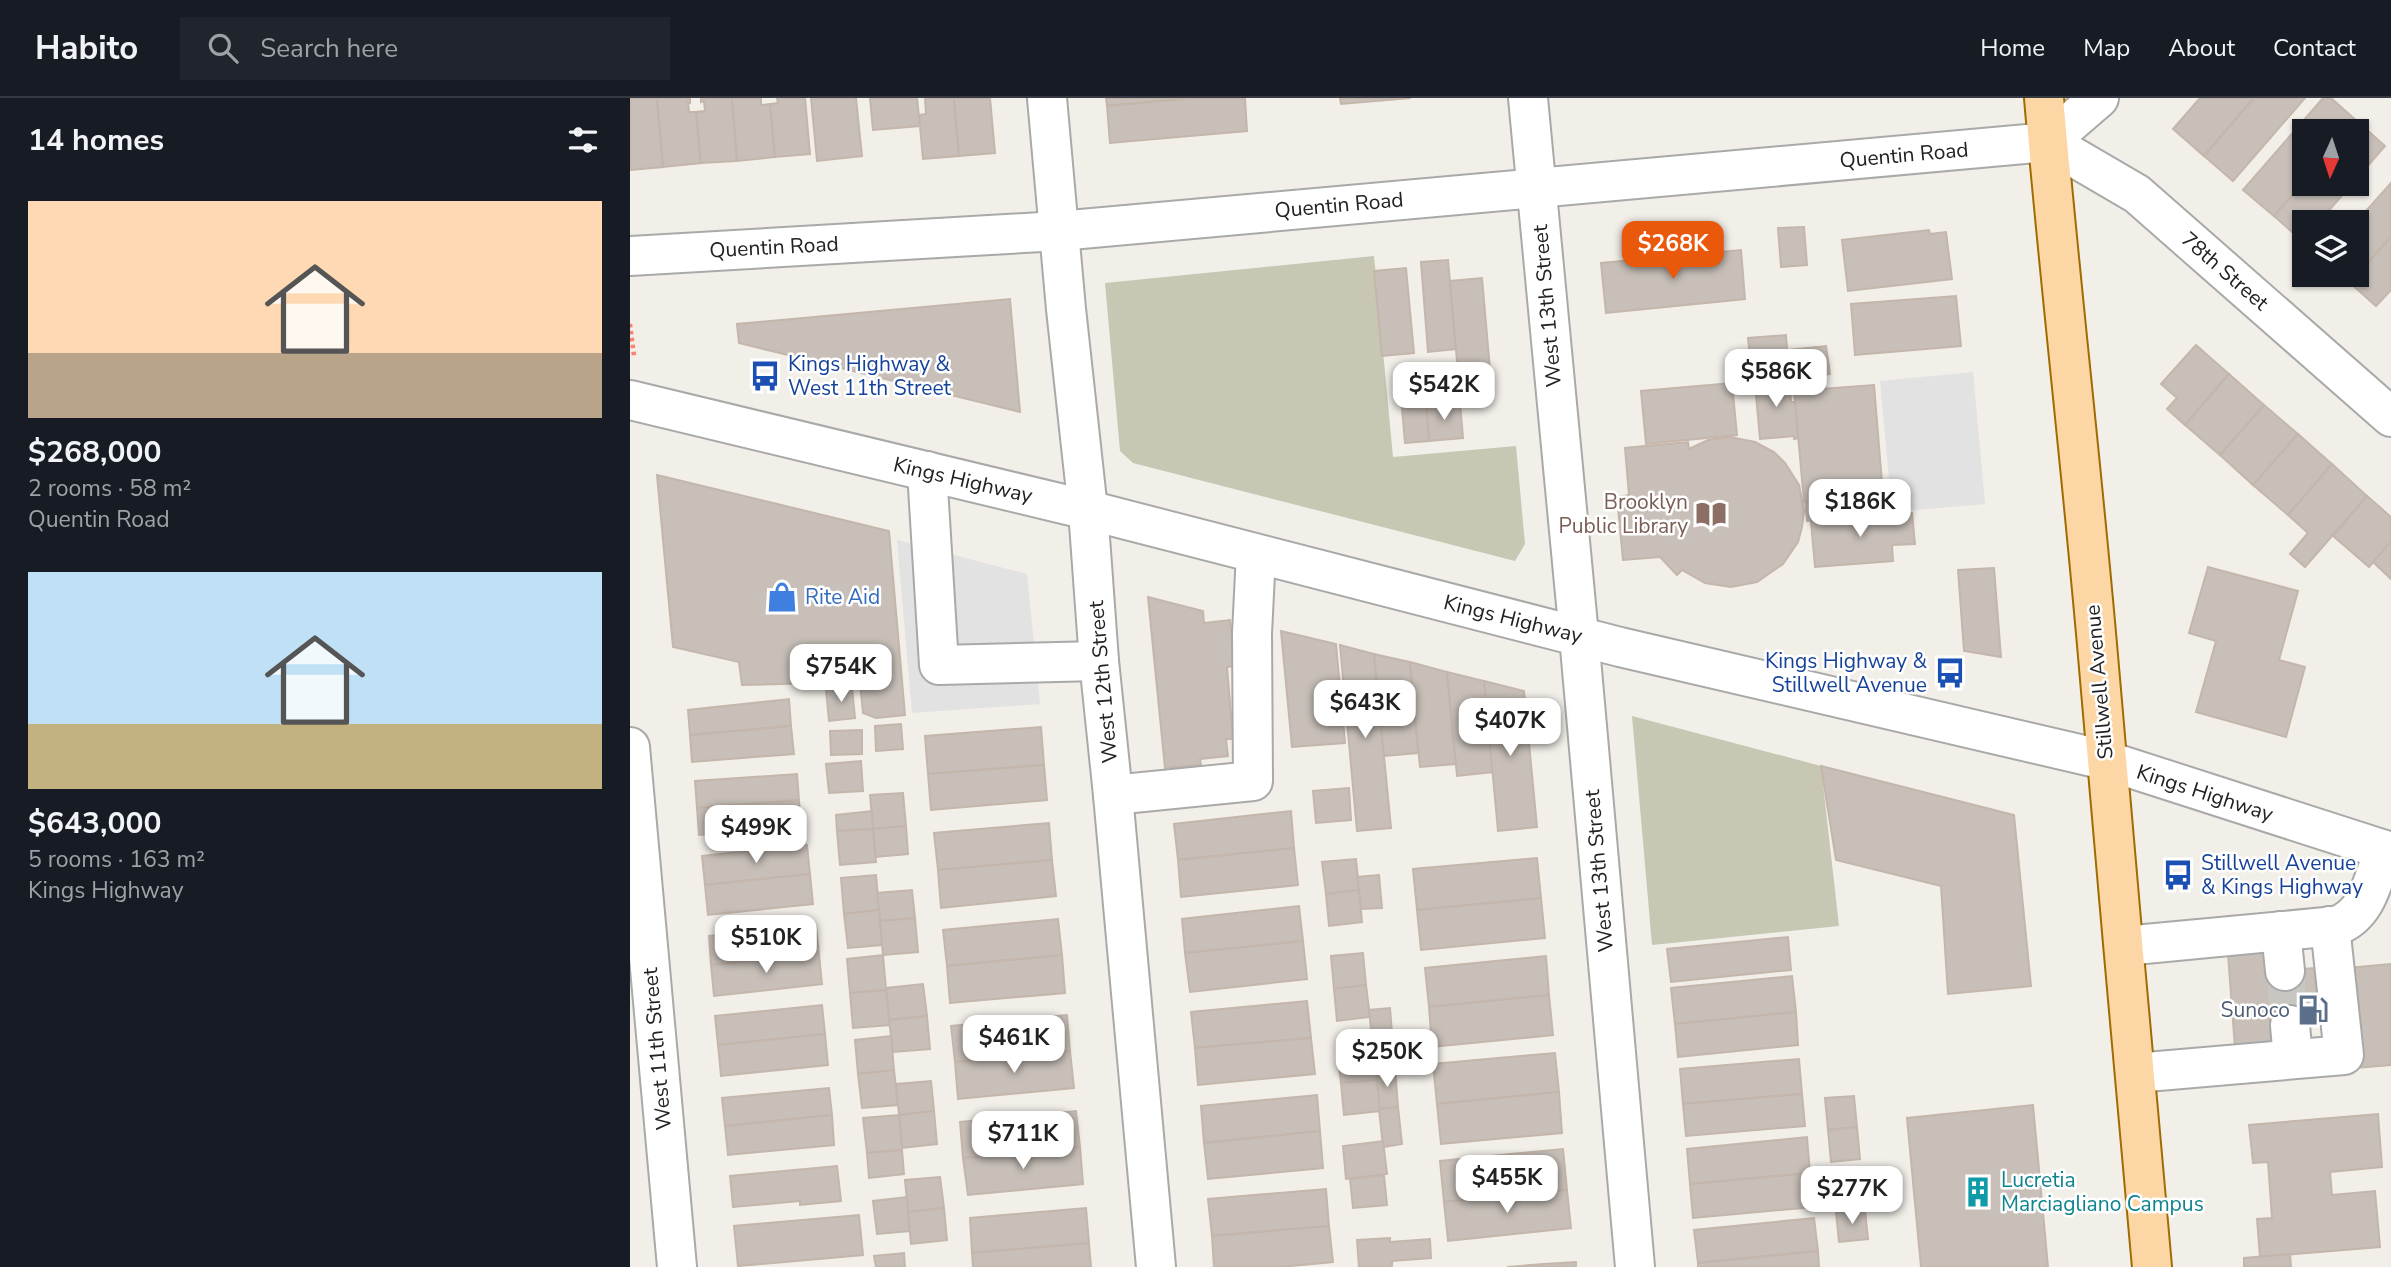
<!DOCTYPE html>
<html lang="en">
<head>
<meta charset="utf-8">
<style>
	:root { --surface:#171b24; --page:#20242c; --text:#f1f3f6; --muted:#9ea1a6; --line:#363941; --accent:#ea580c }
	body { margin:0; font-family:"Nunito Sans",sans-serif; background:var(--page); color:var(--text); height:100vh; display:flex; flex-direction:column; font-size:26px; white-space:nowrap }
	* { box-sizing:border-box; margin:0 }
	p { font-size:23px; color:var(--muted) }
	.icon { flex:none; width:38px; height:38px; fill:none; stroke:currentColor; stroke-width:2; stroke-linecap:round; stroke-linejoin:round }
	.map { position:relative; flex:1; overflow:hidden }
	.sheet { display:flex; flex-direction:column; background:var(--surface); width:630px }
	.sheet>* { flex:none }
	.needle { width:46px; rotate:183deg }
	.tools { position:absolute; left:1662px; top:21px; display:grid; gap:14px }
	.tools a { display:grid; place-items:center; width:77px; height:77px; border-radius:0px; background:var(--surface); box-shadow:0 2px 5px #0004; font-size:35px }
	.price { position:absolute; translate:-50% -60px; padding:0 16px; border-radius:14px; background:#fff; color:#222; font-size:23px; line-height:46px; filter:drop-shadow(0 2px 4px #0008) }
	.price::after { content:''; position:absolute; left:50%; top:42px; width:21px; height:16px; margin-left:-10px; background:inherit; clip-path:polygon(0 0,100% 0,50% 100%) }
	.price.active { background:var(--accent); color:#fff }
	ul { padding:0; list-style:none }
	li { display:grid; align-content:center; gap:14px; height:371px; padding:0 28px }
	li span { display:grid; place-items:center; height:217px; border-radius:0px; color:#555 }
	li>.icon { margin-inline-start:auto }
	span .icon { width:126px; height:126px; fill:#fffc; stroke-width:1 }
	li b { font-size:30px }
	h2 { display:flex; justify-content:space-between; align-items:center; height:84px; padding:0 28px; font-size:30px }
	header { display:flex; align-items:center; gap:42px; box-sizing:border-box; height:98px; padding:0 35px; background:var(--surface); border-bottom:2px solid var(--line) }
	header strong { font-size:33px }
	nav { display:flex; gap:38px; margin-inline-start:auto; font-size:24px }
	.search { width:490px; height:63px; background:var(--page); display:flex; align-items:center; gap:18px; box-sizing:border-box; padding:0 24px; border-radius:0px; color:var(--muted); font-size:26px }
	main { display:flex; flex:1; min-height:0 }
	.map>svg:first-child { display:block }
	.construction { fill:#c7c7b4 }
	.parking { fill:#e2e2e2 }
	.building { fill:#c7bfb8; stroke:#c4b6ab; stroke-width:2 }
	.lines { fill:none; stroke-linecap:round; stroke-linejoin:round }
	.minor-tunnel { stroke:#c8c6c1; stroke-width:38; stroke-dasharray:38 19; stroke-linecap:butt }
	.minor-casing { stroke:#a9a9a9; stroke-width:42 }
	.major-casing { stroke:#a06b00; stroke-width:42 }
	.path { stroke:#fa8072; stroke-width:4.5; stroke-dasharray:3.5 3.5; stroke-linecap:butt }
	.minor { stroke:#fff; stroke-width:38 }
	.major { stroke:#fcd6a4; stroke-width:38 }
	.labels { text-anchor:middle; stroke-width:5; stroke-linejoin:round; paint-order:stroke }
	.street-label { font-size:21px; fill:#222; stroke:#fff }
	.transit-label { font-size:21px; fill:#164399; stroke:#fff; text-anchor:start }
	.education-label { font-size:21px; fill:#785e54; stroke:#fff; text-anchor:end }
	.shop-label { font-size:21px; fill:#366cbe; stroke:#fff; text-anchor:start }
	.service-label { font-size:21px; fill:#4e5e75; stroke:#fff; text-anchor:end }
	.culture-label { font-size:21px; fill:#0d838f; stroke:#fff; text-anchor:start }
</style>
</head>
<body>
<header>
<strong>Habito</strong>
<div class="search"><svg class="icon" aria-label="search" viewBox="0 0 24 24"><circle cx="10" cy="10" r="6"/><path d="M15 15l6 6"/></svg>Search here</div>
<nav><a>Home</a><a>Map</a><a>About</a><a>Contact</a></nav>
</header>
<main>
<section class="sheet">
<h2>14 homes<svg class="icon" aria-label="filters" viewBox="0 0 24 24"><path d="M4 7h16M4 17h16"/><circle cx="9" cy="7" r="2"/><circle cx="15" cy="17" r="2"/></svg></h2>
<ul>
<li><span style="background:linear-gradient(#ffd9b3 70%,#b9a48a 0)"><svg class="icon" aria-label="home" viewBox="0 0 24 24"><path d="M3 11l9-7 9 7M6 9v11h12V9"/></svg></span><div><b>$268,000</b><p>2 rooms · 58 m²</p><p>Quentin Road</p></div></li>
<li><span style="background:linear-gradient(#bfe0f5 70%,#c2b280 0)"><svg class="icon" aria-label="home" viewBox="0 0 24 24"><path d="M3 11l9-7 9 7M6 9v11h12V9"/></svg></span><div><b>$643,000</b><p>5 rooms · 163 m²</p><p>Kings Highway</p></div></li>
</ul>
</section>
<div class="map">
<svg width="1761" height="1169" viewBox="0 0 1761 1169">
	<rect width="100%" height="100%" fill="#f2efe9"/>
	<g class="construction">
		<path d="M744 158 763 359 886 348 895 446 885 463 503 365 490 353 475 185Z"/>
		<path d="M1002 618 1191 668 1209 828 1022 847Z"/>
	</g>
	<g class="parking">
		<path d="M1343 274 1355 406 1262 414 1250 283Z"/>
		<path d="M267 442 397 476 410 606 282 615Z"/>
	</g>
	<g class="building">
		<path d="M0 0H27L33 69 0 72Z"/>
		<path d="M27 0H60V5L58 4 59 14H66L71 65 33 69Z"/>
		<path d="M71 0H102L107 63 71 65 66 14 75 13 74 3 71 4Z"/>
		<path d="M102 0H131V7L140 6 145 59 107 63Z"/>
		<path d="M147 0H175L180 56 145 59 140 6 148 5Z"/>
		<path d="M181 0H226L232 58 187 63Z"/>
		<path d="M240 0H287L290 28 243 32Z"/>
		<path d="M295 0H324L329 58 293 61 289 17 296 16Z"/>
		<path d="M324 0H360L365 55 329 58Z"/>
		<path d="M476 0H564L477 8Z"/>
		<path d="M564 0H615L617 33 480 45 477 8Z"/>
		<path d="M710 0H781L711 6Z"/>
		<path d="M1570 0H1624L1574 58 1543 31Z"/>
		<path d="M1624 0H1675L1603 83 1574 58Z"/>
		<path d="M1693 0H1701L1727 23 1719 33H1675V83L1644 118 1613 92Z"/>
		<path d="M1727 23 1755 48 1727 80V33H1719Z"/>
		<path d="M1675 83V86H1722L1689 124H1675V140L1672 143 1644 118Z"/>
		<path d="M1761 85V139L1727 177V124H1726Z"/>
		<path d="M1174 129 1177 167 1151 169 1148 130Z"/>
		<path d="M1299 132 1300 136 1316 134 1322 181 1218 193 1212 142Z"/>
		<path d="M1761 139V192L1746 208 1720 185Z"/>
		<path d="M1111 152 1115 201 976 215 971 165Z"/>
		<path d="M818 162 826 251 798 254 791 164Z"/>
		<path d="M776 170 784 255 752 258 744 173Z"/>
		<path d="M852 180 861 283 829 286 820 183Z"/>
		<path d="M1326 198 1331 248 1225 257 1221 206Z"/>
		<path d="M380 201 390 314 109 245 107 226Z"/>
		<path d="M1156 237 1159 277 1122 280 1118 240Z"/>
		<path d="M1566 247 1599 276 1555 327 1537 311 1547 300 1531 286Z"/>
		<path d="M1196 248 1200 276 1163 280 1159 252Z"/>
		<path d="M1599 276 1634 307 1590 357 1555 327Z"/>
		<path d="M1159 277 1161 304H1165L1169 340 1164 341V338L1130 341 1125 286H1136L1135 279Z"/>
		<path d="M1102 285 1107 337 1016 346 1011 293Z"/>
		<path d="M1244 287 1253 397 1174 404 1164 293Z"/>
		<path d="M830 305 833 340 799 343 796 307Z"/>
		<path d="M796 307 799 343 775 345 772 310Z"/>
		<path d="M1634 307 1668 336 1623 387 1590 357Z"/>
		<path d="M1668 336 1702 366 1658 417 1623 387Z"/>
		<path d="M1100 339 1125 344 1144 354 1155 365 1169 387 1174 413 1172 429 1168 444 1153 466 1127 484 1101 489 1075 485 1052 472 1047 477 1030 459 993 462 987 399 999 397 995 350 1058 344 1059 351 1078 342Z"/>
		<path d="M1702 366 1737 398 1675 469 1660 456 1678 435 1658 417Z"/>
		<path d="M27 377 259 433 275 617 246 620 233 615 230 584 112 587 109 564 43 549Z"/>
		<path d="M1737 398 1761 419V444L1739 469 1703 438Z"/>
		<path d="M1229 399 1230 419 1177 423 1175 403Z"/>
		<path d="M1282 415 1285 446 1262 447 1263 463 1185 469 1181 424Z"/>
		<path d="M1761 444V481L1743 464Z"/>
		<path d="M1578 469 1668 493 1649 562 1675 569 1656 639 1566 614 1586 543 1559 535Z"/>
		<path d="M1364 470 1371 559 1334 553 1328 472Z"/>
		<path d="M518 499 573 513 574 525 600 522 605 568 597 569 603 641H596L598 658 570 661 571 667 535 670Z"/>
		<path d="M651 533 706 546 715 645 662 649Z"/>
		<path d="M710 547 744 556 761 730 727 733Z"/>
		<path d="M744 556 780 564 788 655 754 658Z"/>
		<path d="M780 564 817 574 826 666 790 669Z"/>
		<path d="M817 574 854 583 863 674 827 678Z"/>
		<path d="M854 583 894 593 907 729 868 733Z"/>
		<path d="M222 589 225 620 199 623 196 592Z"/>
		<path d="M159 601 161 628 60 637 58 612Z"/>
		<path d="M271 626 273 651 246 653 245 628Z"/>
		<path d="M161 628 164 656 62 664 60 637Z"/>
		<path d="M411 629 414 667 298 676 295 638Z"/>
		<path d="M232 632V656L201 657 200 633Z"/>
		<path d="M231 663 233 693 199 695 196 666Z"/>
		<path d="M414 667 417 702 301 712 298 676Z"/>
		<path d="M1191 668 1384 717 1401 888 1318 896 1311 788 1206 762Z"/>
		<path d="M167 676 169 702 67 710 65 683Z"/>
		<path d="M719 690 721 722 686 725 683 693Z"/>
		<path d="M273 695 276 728 243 731 240 697Z"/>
		<path d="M169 702 171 729 69 737 67 710Z"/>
		<path d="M242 713 243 731 207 733 206 717Z"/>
		<path d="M661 713 664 750 548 762 544 726Z"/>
		<path d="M419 725 422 762 308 772 304 735Z"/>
		<path d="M276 728 278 756 245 759 243 731Z"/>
		<path d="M243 731 246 764 210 767 207 733Z"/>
		<path d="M177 747 180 776 75 787 72 758Z"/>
		<path d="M664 750 668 787 551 799 548 762Z"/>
		<path d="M907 760 911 800 787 812 783 771Z"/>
		<path d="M726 761 729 792 696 796 692 764Z"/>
		<path d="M422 762 426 798 311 810 308 772Z"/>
		<path d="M180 776 183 806 78 817 75 787Z"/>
		<path d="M246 777 249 812 214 816 211 780Z"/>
		<path d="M749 777 752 810 731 811 727 779Z"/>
		<path d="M282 792 285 820 250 823 247 795Z"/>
		<path d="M729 792 732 824 699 828 696 796Z"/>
		<path d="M911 800 915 840 791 852 787 812Z"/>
		<path d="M669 808 673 843 555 855 552 821Z"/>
		<path d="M249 812 252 847 218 850 214 816Z"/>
		<path d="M285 820 288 854 253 857 250 823Z"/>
		<path d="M428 821 432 857 317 868 313 832Z"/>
		<path d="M186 828 189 856 81 867 79 838Z"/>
		<path d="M1158 839 1161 872 1041 884 1037 851Z"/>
		<path d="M673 843 677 881 560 894 555 855Z"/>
		<path d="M1640 852 1641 873 1685 870 1689 925 1647 927 1648 948 1605 950 1598 856Z"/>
		<path d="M733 855 736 887 704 891 701 858Z"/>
		<path d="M189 856 192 886 84 898 81 867Z"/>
		<path d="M253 857 256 892 220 895 217 861Z"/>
		<path d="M432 857 435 895 320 905 317 868Z"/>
		<path d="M916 858 919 897 799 909 795 870Z"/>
		<path d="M1761 866V967L1726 970 1718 870Z"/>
		<path d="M1162 878 1166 914 1045 926 1041 890Z"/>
		<path d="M293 886 297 918 259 922 256 890Z"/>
		<path d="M736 887 740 919 707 923 704 891Z"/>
		<path d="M256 892 260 927 223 930 220 895Z"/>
		<path d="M919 897 923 937 802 949 799 909Z"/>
		<path d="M677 903 681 940 565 950 561 914Z"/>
		<path d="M192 907 195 936 88 947 85 918Z"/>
		<path d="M760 910 763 948 743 950 739 912Z"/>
		<path d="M1166 914 1168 947 1048 959 1045 926Z"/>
		<path d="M437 917 440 953 325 964 321 928Z"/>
		<path d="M297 918 300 951 263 954 259 922Z"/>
		<path d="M195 936 198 967 91 978 88 947Z"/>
		<path d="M261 938 264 972 228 976 225 942Z"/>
		<path d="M681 940 685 976 568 987 565 950Z"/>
		<path d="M743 950 747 982 711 985 707 954Z"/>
		<path d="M440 953 444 990 328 1001 325 964Z"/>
		<path d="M925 955 929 994 807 1006 803 966Z"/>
		<path d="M1169 961 1172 996 1053 1006 1050 971Z"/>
		<path d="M765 970 768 1009 749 1011 746 973Z"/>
		<path d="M264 972 268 1007 232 1010 228 976Z"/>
		<path d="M747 982 750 1013 714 1017 711 985Z"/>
		<path d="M301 983 304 1013 269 1017 266 986Z"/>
		<path d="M199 990 202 1017 95 1028 92 1000Z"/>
		<path d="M929 994 932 1035 811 1046 807 1006Z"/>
		<path d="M1172 996 1175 1028 1056 1038 1053 1006Z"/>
		<path d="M687 997 690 1033 574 1045 571 1008Z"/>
		<path d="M1224 998 1227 1029 1198 1032 1195 1000Z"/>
		<path d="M1403 1007 1418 1169H1291L1277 1020Z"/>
		<path d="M768 1009 772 1046 753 1049 749 1011Z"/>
		<path d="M304 1013 307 1046 272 1050 269 1017Z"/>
		<path d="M446 1013 450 1049 333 1060 330 1024Z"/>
		<path d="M1748 1016 1752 1069 1700 1074 1702 1097 1745 1093 1750 1149 1630 1159 1627 1121 1642 1120 1638 1064 1623 1065 1619 1027Z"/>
		<path d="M202 1017 204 1047 98 1057 95 1028Z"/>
		<path d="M269 1017 272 1052 237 1055 233 1020Z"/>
		<path d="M1227 1029 1230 1061 1201 1064 1198 1032Z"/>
		<path d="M690 1033 693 1070 578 1081 574 1045Z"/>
		<path d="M1177 1039 1180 1075 1060 1086 1057 1051Z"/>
		<path d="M753 1043 757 1076 716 1081 713 1048Z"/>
		<path d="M450 1049 453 1086 338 1097 333 1060Z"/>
		<path d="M933 1051 937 1092 814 1104 810 1063Z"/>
		<path d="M272 1052 274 1076 239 1080 237 1055Z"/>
		<path d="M207 1068 211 1103 170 1107V1103L103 1109 100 1078Z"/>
		<path d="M1180 1075 1184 1109 1063 1120 1060 1086Z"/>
		<path d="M754 1077 757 1107 723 1110 720 1081Z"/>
		<path d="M310 1079 314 1110 278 1114 275 1082Z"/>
		<path d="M1232 1079 1235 1112 1206 1114 1203 1081Z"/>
		<path d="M696 1091 699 1128 582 1138 578 1101Z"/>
		<path d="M937 1092 941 1130 818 1143 814 1104Z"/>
		<path d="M277 1099 280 1133 247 1136 243 1103Z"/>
		<path d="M314 1110 317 1142 281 1146 278 1114Z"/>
		<path d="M456 1110 459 1145 342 1155 340 1120Z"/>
		<path d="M1235 1112 1238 1141 1209 1144 1206 1114Z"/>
		<path d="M229 1117 233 1157 108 1168 104 1128Z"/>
		<path d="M1184 1120 1188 1153 1068 1165 1064 1132Z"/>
		<path d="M699 1128 703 1164 650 1169H584L582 1138Z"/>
		<path d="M760 1140V1144L800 1141 801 1160 762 1163V1169H729L727 1142Z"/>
		<path d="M459 1145 461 1169H343L342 1155Z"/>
		<path d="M1188 1153 1189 1169H1068V1165Z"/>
		<path d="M274 1155 275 1169H246L244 1158Z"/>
		<path d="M1660 1156 1661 1169H1614V1160Z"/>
		<path d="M946 1164V1169H877L914 1166Z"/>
	</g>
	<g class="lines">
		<path class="minor-tunnel" d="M1655 873 1660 927"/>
		<g class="minor-casing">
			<g id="minor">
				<path d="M417 0 436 211 458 412 469 563 483 697 526 1169"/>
				<path d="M898 0 949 538 1005 1169"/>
				<path d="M1418 44 1507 96 1761 319"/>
				<path d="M1418 44 1469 0"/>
				<path d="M0 158 429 133 1418 44"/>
				<path d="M0 302 458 412 990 549 1475 662 1761 754"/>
				<path d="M297 373 309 567 469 563"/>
				<path d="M0 649 47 1169"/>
				<path d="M483 697 623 683 622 535 626 456"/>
				<path d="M1651 833 1655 873"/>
				<path d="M1494 848 1706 828C1738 817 1743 781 1754 752"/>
				<path d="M1660 927 1663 961"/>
				<path d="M1505 975 1714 957 1700 828"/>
			</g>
		</g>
		<g class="major-casing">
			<path id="major" d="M1414 0C1430 186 1452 372 1468 558 1485 762 1504 965 1522 1169"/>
		</g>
		<path class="path" d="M0 226 4 258"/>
		<use href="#minor" class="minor"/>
		<use href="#major" class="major"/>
	</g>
	<defs>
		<g id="bus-bare" transform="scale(2.415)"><path d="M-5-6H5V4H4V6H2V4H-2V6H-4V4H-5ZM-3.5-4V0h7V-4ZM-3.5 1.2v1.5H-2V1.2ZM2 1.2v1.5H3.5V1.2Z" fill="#1a4fb4" stroke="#fff" stroke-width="2.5" paint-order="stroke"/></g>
		<g id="library-bare" transform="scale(2.415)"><path d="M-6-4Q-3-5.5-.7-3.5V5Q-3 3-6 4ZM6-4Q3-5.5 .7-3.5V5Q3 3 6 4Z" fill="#8d6e63" stroke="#fff" stroke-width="2.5" paint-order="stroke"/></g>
		<g id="shop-bare" transform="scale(2.415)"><path d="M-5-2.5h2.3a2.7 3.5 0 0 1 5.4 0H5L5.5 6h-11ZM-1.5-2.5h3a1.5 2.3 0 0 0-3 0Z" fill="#3f7fe0" stroke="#fff" stroke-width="2.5" paint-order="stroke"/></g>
		<g id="fuel-bare" transform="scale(2.415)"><path d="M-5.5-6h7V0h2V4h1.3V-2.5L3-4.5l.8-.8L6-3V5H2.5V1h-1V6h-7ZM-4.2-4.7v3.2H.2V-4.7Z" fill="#5c6f8a" stroke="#fff" stroke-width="2.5" paint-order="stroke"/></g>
		<g id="building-bare" transform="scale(2.415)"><path d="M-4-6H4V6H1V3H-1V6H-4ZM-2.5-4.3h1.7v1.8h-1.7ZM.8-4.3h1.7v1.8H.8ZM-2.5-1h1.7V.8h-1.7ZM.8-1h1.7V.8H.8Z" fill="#0f9aa8" stroke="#fff" stroke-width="2.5" paint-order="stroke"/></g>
	</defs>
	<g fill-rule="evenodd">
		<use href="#bus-bare" x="135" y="278"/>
		<use href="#library-bare" x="1081" y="416"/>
		<use href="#shop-bare" x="152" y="499"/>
		<use href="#bus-bare" x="1320" y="575"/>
		<use href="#bus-bare" x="1548" y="777"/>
		<use href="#fuel-bare" x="1683" y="912"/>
		<use href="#building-bare" x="1348" y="1094"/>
	</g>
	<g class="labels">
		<g class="street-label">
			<text transform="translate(1274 57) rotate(-5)" y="7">Quentin Road</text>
			<text transform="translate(709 107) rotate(-5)" y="7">Quentin Road</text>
			<text transform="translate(144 149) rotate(-3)" y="7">Quentin Road</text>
			<text transform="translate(1595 173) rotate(41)" y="7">78th Street</text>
			<text transform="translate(917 208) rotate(-95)" y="7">West 13th Street</text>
			<text transform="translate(333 382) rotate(13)" y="7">Kings Highway</text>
			<text transform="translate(883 521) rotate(14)" y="7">Kings Highway</text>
			<text transform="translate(473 584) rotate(-95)" y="7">West 12th Street</text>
			<text transform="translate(1469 584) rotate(-95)" y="7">Stillwell Avenue</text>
			<text transform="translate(1575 695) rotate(18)" y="7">Kings Highway</text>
			<text transform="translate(969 773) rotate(-95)" y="7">West 13th Street</text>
			<text transform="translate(27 951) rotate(-95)" y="7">West 11th Street</text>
		</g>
		<g class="transit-label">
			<text x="158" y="273">Kings Highway &amp;<tspan x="158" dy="24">West 11th Street</tspan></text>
			<text x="1297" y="570" text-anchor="end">Kings Highway &amp;<tspan x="1297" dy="24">Stillwell Avenue</tspan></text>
			<text x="1571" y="772">Stillwell Avenue<tspan x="1571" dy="24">&amp; Kings Highway</tspan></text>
		</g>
		<g class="education-label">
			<text x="1058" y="411">Brooklyn<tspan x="1058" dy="24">Public Library</tspan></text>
		</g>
		<g class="shop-label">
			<text x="175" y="506">Rite Aid</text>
		</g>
		<g class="service-label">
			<text x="1660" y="919">Sunoco</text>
		</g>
		<g class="culture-label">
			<text x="1371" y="1089">Lucretia<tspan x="1371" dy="24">Marciagliano Campus</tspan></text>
		</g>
	</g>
</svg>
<div class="tools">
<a><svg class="needle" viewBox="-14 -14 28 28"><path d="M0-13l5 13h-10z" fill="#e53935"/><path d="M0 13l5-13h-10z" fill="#9ea1a6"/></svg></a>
<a><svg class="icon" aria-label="layers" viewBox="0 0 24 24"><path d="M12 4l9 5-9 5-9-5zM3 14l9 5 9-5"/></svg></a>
</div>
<b class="price active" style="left:1043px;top:183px">$268K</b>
<b class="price" style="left:1146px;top:311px">$586K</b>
<b class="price" style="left:814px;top:324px">$542K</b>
<b class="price" style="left:1230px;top:441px">$186K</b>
<b class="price" style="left:211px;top:606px">$754K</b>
<b class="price" style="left:735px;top:642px">$643K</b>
<b class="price" style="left:880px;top:660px">$407K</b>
<b class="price" style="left:126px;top:767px">$499K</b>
<b class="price" style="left:136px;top:877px">$510K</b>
<b class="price" style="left:384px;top:977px">$461K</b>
<b class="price" style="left:757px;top:991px">$250K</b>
<b class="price" style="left:393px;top:1073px">$711K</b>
<b class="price" style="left:877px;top:1117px">$455K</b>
<b class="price" style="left:1222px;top:1128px">$277K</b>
</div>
</main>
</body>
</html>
